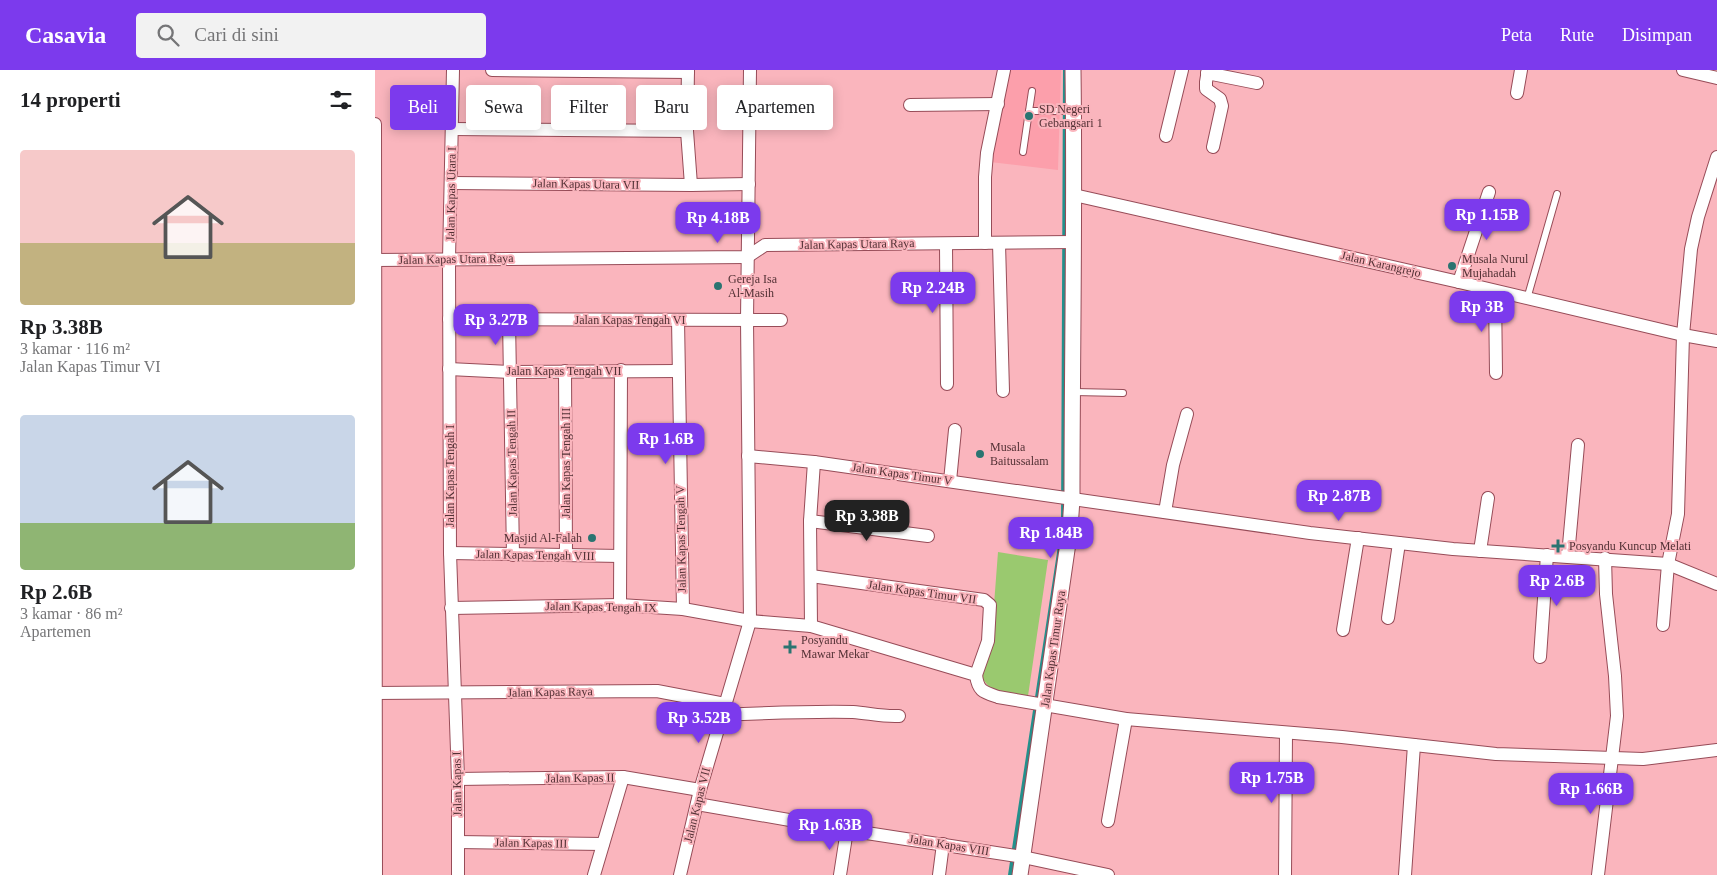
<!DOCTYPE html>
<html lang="id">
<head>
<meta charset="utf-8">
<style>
	:root { --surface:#fff; --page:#f2f2f2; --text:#202124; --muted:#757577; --accent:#7c3aed }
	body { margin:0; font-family:"Times New Roman",serif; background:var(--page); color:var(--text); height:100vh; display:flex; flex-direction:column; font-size:19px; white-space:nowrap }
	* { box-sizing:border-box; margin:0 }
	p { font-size:16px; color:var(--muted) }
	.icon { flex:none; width:28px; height:28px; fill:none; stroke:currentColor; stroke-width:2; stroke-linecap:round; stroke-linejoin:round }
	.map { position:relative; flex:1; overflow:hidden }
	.drawer { display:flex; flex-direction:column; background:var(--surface); width:375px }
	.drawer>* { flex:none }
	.banner { position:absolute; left:15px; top:15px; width:475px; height:45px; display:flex; gap:10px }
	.price { position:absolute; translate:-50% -42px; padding:0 11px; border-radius:10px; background:var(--accent); color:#fff; font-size:16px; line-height:32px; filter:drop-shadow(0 1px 2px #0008) }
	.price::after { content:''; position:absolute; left:50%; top:30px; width:15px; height:11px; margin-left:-8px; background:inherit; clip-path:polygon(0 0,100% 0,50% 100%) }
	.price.on { background:#222; color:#fff }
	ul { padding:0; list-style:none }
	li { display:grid; align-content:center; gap:10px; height:265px; padding:0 20px }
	li span { display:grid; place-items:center; height:155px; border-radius:5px; color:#555 }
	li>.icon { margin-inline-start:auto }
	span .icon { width:90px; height:90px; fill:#fffc; stroke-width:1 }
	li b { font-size:21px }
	h2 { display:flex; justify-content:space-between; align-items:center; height:60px; padding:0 20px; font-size:21px }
	.tag { padding:0 18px; border-radius:5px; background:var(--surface); box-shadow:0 2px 12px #0003; font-size:18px; line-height:45px }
	.tag.on { background:var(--accent); color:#fff }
	header { display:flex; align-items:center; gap:30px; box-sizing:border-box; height:70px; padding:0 25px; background:var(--accent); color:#fff }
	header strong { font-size:24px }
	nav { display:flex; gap:28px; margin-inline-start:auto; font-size:18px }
	.search { width:350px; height:45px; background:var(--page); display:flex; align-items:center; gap:12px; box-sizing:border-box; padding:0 18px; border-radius:5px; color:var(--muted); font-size:19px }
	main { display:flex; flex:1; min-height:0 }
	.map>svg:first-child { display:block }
	.built { fill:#fc9fab }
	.green { fill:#9ac96f }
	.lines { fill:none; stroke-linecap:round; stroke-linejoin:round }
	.stream { stroke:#23908c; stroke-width:4 }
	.service-casing { stroke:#974c58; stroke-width:8 }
	.minor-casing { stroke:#974c58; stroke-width:14 }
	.tertiary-casing { stroke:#974c58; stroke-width:17 }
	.service { stroke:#fff; stroke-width:6 }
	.minor { stroke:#fff; stroke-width:12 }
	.tertiary { stroke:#fff; stroke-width:15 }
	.poi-dot { fill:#2a7471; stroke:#fab5bd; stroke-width:2 }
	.labels { text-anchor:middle; stroke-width:4; stroke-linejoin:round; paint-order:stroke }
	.poi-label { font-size:12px; fill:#533135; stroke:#fab5bd; text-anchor:start }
	.street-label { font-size:12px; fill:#533135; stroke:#fab5bd }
</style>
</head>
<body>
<header>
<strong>Casavia</strong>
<div class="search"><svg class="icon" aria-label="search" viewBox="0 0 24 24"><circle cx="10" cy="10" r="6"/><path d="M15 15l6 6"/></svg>Cari di sini</div>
<nav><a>Peta</a><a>Rute</a><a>Disimpan</a></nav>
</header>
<main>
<section class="drawer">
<h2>14 properti<svg class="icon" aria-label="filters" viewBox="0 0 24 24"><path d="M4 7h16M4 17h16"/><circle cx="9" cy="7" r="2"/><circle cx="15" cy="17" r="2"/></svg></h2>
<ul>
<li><span style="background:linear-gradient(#f6c9c9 60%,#c2b280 0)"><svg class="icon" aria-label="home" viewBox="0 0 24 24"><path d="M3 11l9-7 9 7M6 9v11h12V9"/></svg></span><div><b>Rp 3.38B</b><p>3 kamar · 116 m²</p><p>Jalan Kapas Timur VI</p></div></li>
<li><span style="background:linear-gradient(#c9d6e8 70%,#8fb573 0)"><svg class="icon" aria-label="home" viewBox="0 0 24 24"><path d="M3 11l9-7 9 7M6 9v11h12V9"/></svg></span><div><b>Rp 2.6B</b><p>3 kamar · 86 m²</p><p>Apartemen</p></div></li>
</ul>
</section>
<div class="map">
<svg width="1342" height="805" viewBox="0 0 1342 805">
	<rect width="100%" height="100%" fill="#fab5bd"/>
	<path class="built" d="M631 0H686L683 100 615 92Z"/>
	<path class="green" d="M623 482 673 490 653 626 616 619 605 606 616 574Z"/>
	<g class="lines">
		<g class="stream">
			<path d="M688 459 690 0"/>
			<path d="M635 805 685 476"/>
		</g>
		<g class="service-casing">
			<g id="service">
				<path d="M654 41 657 21"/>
				<path d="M648 82 654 41H699"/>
				<path d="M1152 229 1182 124"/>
				<path d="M699 322 748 323"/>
			</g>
		</g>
		<g class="minor-casing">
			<g id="minor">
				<path d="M78 0 74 189 75 483 83 709V805"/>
				<path d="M117 0 313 2"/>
				<path d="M313 0 312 61 316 115"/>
				<path d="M833 0 831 12V19L845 29 847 36 838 77"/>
				<path d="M1308 0 1342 8"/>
				<path d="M832 3 882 13"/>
				<path d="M1142 23 1146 0"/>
				<path d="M535 35 623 34"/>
				<path d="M0 54 1 805"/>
				<path d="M77 59 312 61"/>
				<path d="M791 66 807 0"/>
				<path d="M77 113 316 115 374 114"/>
				<path d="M699 125 1084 212 1308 265 1342 271"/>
				<path d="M610 173V107L612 83 629 0"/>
				<path d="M624 173 628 321"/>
				<path d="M571 174 572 314"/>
				<path d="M0 190 372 187 390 175 698 172"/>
				<path d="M1084 212 1114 122"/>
				<path d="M1120 222 1121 303"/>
				<path d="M74 249 406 250"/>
				<path d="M134 250 138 485"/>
				<path d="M303 250 308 539"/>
				<path d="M74 299 136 302 303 301"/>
				<path d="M190 301 191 485"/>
				<path d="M373 386 439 392 935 463 1078 479 1293 494 1342 514"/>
				<path d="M575 411 580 360"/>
				<path d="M790 442 798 395 812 344"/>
				<path d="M435 451 553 466"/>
				<path d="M1105 481 1113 428"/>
				<path d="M75 483 245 486"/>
				<path d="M1193 486 1203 375"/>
				<path d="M436 506 609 530 615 535 613 571 601 605"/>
				<path d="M245 535 246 300"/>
				<path d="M76 538 245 535 308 539 375 551 436 556 601 605C603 621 608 622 623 627L751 649 967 667 1121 684 1268 689 1342 680"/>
				<path d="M1013 548 1024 473"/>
				<path d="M1288 555 1293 494 1303 444 1308 265 1316 179 1323 147 1342 87"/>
				<path d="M436 556 435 451 439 392"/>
				<path d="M968 560 983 468"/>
				<path d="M1165 587 1172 485"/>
				<path d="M0 623 282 621 350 634"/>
				<path d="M346 645C390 643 434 641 478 642 493 643 508 647 524 646"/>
				<path d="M83 709 248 707 325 720"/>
				<path d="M322 734 472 760 648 787 733 805"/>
				<path d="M733 751 751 649"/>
				<path d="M83 772 228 774"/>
				<path d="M219 805 248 707"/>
				<path d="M305 805 325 720 375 551 372 250 375 0"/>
				<path d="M465 805 472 760"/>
				<path d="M564 805 568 774"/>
				<path d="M910 805 911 663"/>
				<path d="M1030 805 1039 675"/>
				<path d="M1223 805 1242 646 1240 606 1231 524 1230 488"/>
			</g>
		</g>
		<g class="tertiary-casing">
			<path id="tertiary" d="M645 805 695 459 697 429C697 286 700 143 698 0"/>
		</g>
		<use href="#service" class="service"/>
		<use href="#minor" class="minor"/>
		<use href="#tertiary" class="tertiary"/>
	</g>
	<g class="poi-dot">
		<circle cx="654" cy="46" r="5"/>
		<circle cx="1077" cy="196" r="5"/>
		<circle cx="343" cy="216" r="5"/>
		<circle cx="605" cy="384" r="5"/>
		<circle cx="217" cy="468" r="5"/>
		<path d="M1180.5 468.5h5v5h5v5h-5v5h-5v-5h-5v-5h5z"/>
		<path d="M412.5 569.5h5v5h5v5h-5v5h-5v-5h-5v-5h5z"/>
	</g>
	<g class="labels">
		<g class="poi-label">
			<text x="664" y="43">SD Negeri<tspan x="664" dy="14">Gebangsari 1</tspan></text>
			<text x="1087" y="193">Musala Nurul<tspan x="1087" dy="14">Mujahadah</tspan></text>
			<text x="353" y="213">Gereja Isa<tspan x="353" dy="14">Al-Masih</tspan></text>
			<text x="615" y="381">Musala<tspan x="615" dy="14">Baitussalam</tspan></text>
			<text x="207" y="472" text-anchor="end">Masjid Al-Falah</text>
			<text x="1194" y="480">Posyandu Kuncup Melati</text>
			<text x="426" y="574">Posyandu<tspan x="426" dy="14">Mawar Mekar</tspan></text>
		</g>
		<g class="street-label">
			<text transform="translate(211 114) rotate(1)" y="4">Jalan Kapas Utara VII</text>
			<text transform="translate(76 124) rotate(-89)" y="4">Jalan Kapas Utara I</text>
			<text transform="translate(482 174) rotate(-1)" y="4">Jalan Kapas Utara Raya</text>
			<text transform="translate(81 189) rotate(-1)" y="4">Jalan Kapas Utara Raya</text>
			<text transform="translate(1006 194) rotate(13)" y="4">Jalan Karangrejo</text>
			<text x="255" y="254">Jalan Kapas Tengah VI</text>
			<text x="189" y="305">Jalan Kapas Tengah VII</text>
			<text transform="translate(137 393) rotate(-91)" y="4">Jalan Kapas Tengah II</text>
			<text transform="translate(191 393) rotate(-90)" y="4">Jalan Kapas Tengah III</text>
			<text transform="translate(527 404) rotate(8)" y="4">Jalan Kapas Timur V</text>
			<text transform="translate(75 406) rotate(-90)" y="4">Jalan Kapas Tengah I</text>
			<text transform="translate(306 469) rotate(-91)" y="4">Jalan Kapas Tengah V</text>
			<text transform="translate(160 485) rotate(1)" y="4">Jalan Kapas Tengah VIII</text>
			<text transform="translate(547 522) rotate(8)" y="4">Jalan Kapas Timur VII</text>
			<text transform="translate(226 537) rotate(1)" y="4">Jalan Kapas Tengah IX</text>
			<text transform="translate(678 579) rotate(-82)" y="4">Jalan Kapas Timur Raya</text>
			<text transform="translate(175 622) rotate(-1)" y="4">Jalan Kapas Raya</text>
			<text transform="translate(205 708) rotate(-1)" y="4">Jalan Kapas II</text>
			<text transform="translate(82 714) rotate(-91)" y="4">Jalan Kapas I</text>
			<text transform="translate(322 735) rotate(-76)" y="4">Jalan Kapas VII</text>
			<text transform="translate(156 773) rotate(1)" y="4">Jalan Kapas III</text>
			<text transform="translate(574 775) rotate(9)" y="4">Jalan Kapas VIII</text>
		</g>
	</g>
</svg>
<b class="price" style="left:1112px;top:171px">Rp 1.15B</b>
<b class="price" style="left:343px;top:174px">Rp 4.18B</b>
<b class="price" style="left:558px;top:244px">Rp 2.24B</b>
<b class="price" style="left:1107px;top:263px">Rp 3B</b>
<b class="price" style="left:121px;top:276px">Rp 3.27B</b>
<b class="price" style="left:291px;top:395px">Rp 1.6B</b>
<b class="price" style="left:964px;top:452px">Rp 2.87B</b>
<b class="price on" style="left:492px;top:472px">Rp 3.38B</b>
<b class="price" style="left:676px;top:489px">Rp 1.84B</b>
<b class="price" style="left:1182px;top:537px">Rp 2.6B</b>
<b class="price" style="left:324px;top:674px">Rp 3.52B</b>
<b class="price" style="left:897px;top:734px">Rp 1.75B</b>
<b class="price" style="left:1216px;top:745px">Rp 1.66B</b>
<b class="price" style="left:455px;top:781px">Rp 1.63B</b>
<div class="banner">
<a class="tag on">Beli</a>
<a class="tag">Sewa</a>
<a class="tag">Filter</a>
<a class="tag">Baru</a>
<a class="tag">Apartemen</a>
</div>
</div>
</main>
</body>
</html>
